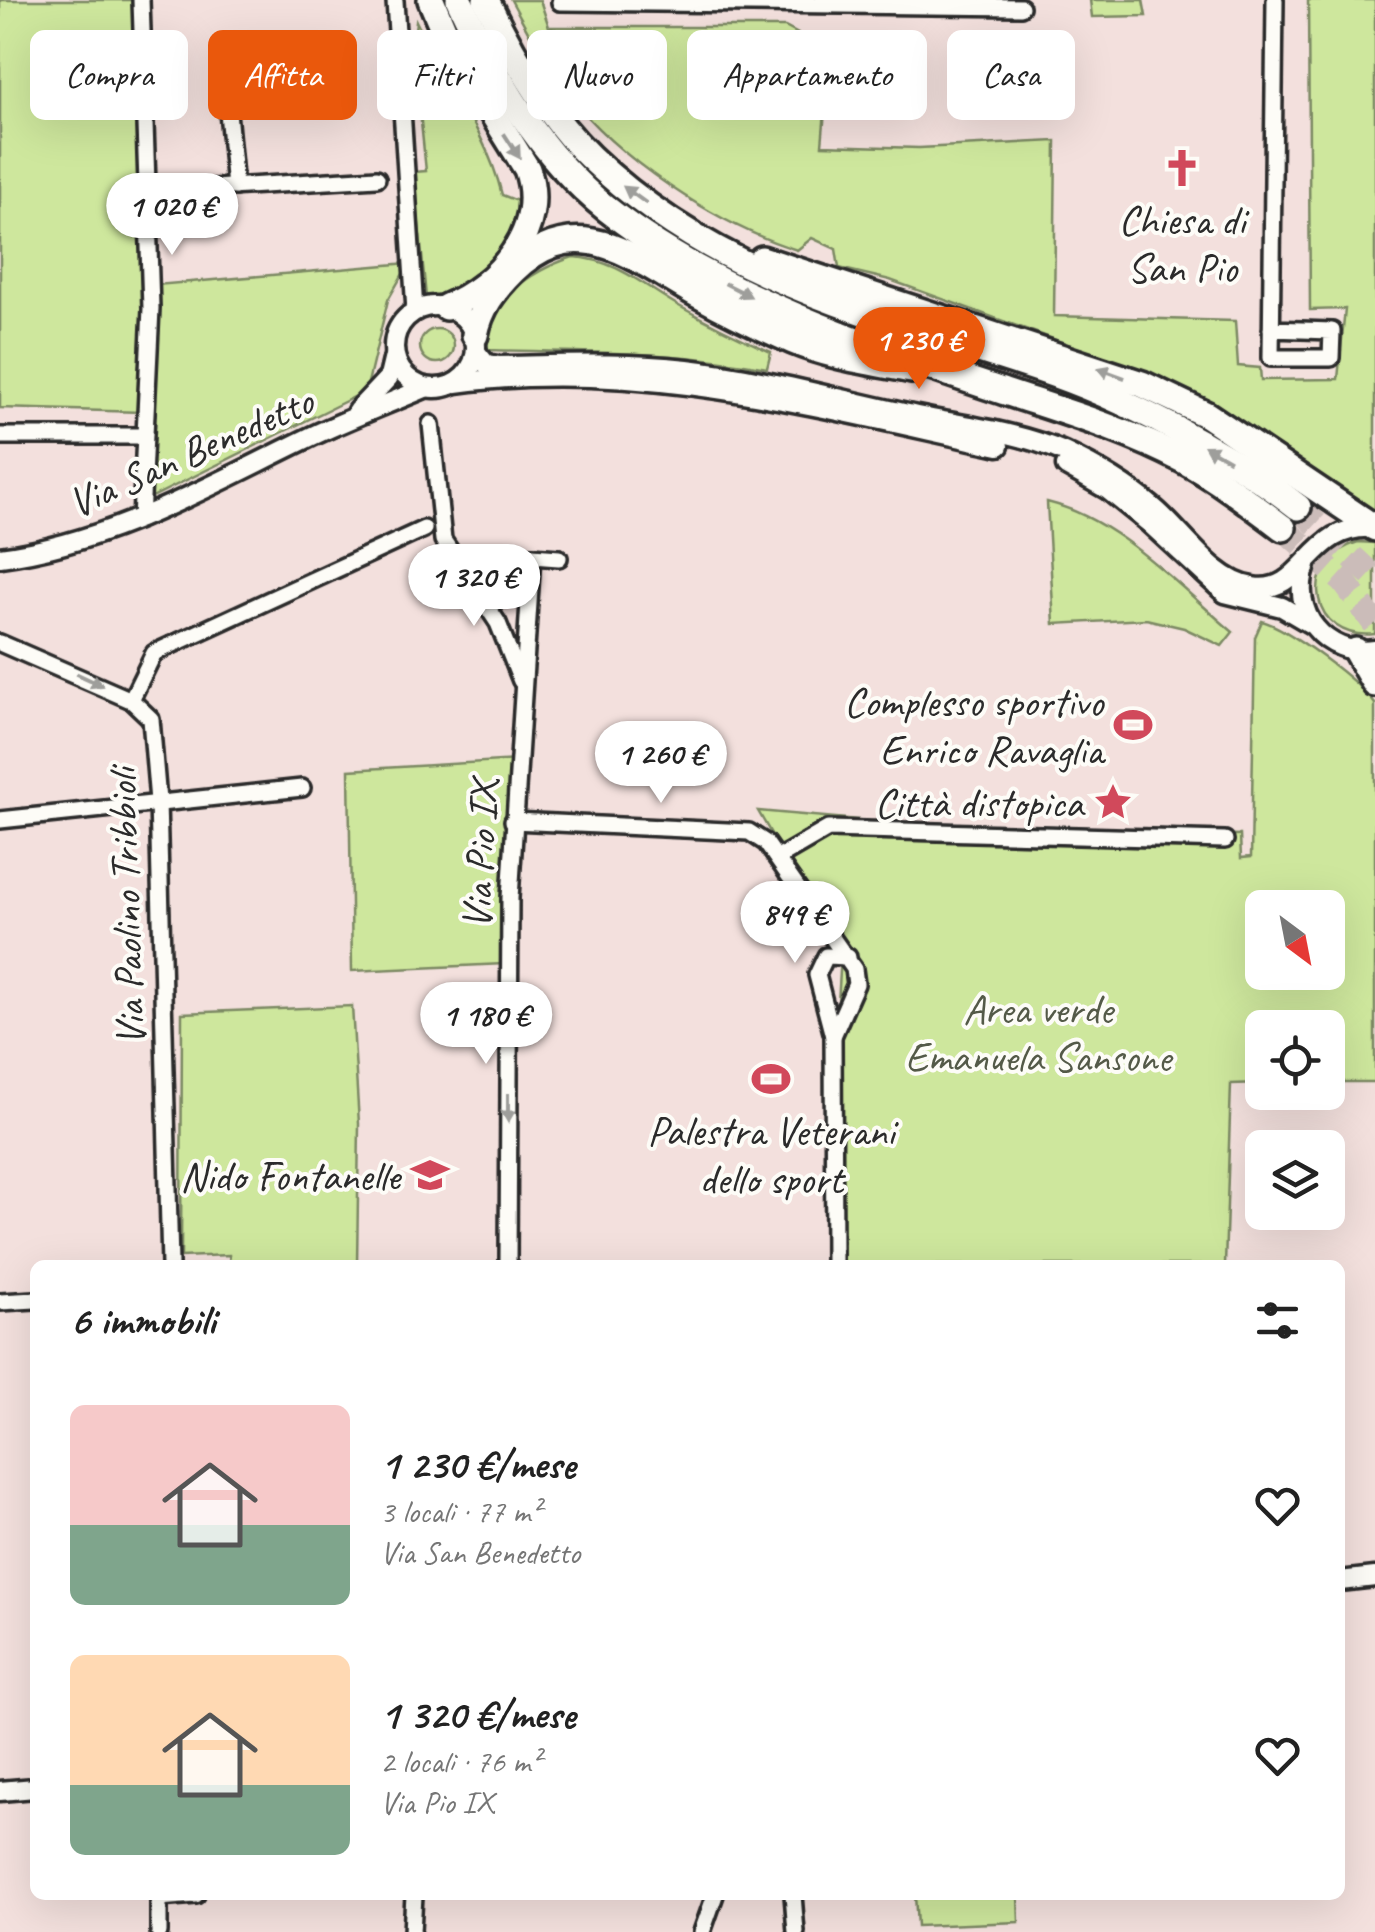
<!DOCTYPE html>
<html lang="it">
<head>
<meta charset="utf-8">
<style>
	:root { --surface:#fff; --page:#f2f2f2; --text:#222; --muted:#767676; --accent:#ea580c }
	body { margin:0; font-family:Caveat,sans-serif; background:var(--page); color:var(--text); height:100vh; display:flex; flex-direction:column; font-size:38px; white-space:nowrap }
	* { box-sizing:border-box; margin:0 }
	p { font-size:32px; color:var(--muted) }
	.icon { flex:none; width:55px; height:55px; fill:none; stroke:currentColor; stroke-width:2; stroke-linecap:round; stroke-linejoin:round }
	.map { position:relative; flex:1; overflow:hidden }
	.sheet { position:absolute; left:30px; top:1260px; width:1315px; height:640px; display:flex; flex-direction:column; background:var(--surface); border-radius:15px; box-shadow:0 10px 40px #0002 }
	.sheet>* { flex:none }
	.guide { position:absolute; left:30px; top:30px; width:1315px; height:90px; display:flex; gap:20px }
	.needle { width:65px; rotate:148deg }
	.controls { position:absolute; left:1245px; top:890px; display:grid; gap:20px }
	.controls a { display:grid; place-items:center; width:100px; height:100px; border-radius:15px; background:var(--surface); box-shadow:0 10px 40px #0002; font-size:50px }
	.price { position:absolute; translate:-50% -85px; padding:0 22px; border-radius:35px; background:#fff; color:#222; font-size:32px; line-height:65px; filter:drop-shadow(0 2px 5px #0008) }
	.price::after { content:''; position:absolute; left:50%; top:60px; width:30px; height:22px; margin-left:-15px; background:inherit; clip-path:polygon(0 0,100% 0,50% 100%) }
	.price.selected { background:var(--accent); color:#fff }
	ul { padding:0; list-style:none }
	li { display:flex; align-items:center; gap:30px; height:250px; padding:0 40px }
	li span { display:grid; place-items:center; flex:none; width:280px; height:200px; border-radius:15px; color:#555 }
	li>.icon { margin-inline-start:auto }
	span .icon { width:120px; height:120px; fill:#fffc; stroke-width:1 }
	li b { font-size:42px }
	h2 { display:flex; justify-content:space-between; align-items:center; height:120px; padding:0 40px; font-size:42px }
	.chip { padding:0 35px; border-radius:15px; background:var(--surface); box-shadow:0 10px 40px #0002; font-size:35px; line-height:90px }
	.chip.selected { background:var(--accent); color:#fff }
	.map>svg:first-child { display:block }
	.green { fill:#cee79d; stroke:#7c8964; stroke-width:2.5; fill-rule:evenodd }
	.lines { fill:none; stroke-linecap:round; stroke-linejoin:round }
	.trunk-tunnel { stroke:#cbbcb9; stroke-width:25; stroke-dasharray:25 12; stroke-linecap:butt }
	.minor-casing { stroke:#2b2b2b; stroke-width:22 }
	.tertiary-casing { stroke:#2b2b2b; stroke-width:25 }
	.trunk-casing { stroke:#2b2b2b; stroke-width:32 }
	.minor { stroke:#fdfcf7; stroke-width:15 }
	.tertiary { stroke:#fdfcf7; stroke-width:18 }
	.trunk { stroke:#fdfcf7; stroke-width:25 }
	.oneway { fill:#9e9e9b }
	.labels { text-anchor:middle; stroke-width:8; stroke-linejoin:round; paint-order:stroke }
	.poi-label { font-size:42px; fill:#2b2b2b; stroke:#fdfcf7; text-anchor:end }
	.street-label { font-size:42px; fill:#2b2b2b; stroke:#fdfcf7 }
	.park-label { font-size:42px; fill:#545a48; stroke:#fdfcf7 }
</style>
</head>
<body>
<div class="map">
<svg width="1375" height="1932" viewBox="0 0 1375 1932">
	<rect width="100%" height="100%" fill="#f3e0dd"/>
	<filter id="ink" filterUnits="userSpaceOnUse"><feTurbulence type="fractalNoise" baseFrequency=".01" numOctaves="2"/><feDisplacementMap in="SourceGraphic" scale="20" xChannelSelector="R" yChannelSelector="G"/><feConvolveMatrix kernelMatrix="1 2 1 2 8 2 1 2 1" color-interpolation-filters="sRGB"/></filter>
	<g filter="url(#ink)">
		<g class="green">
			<path d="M0 0H141L145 286 409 263 388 300 366 391 142 502V412L0 408Z"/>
			<path d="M511 0H540L549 27H785L817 44 831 43 822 145 919 148 1056 141 1054 316 1235 321 1238 366 1260 368 1261 380 1338 379 1345 309 1310 310 1308 0H1375V510L1356 504 1221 411 1161 378 890 280 839 268 836 249 812 238 797 250C717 225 617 159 566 92 544 63 528 31 511 0Z"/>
			<path d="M1090 0H1143L1146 16 1092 17Z"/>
			<path d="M416 21C444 79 487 132 502 195L520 202C509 243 479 310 426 297L414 172 426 171 420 112 414 111 410 78Z"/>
			<path d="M573 257C615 259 644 286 679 306 709 323 740 338 771 352L767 368C673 350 583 353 488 350 482 301 533 270 573 257Z"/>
			<circle cx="437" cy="346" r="17"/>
			<path d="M1047 502C1118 519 1178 586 1233 632L1222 646 1184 628 1146 619 1054 624Z"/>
			<path d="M1358 542 1375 543V634C1311 642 1295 562 1358 542Z"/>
			<path d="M1262 621C1288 628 1359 681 1375 704V1082H1328V1028H1262V1083L1231 1084 1225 1265H836L831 1118 841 955 758 811 936 827 1240 835 1241 858 1251 857 1255 637ZM1262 908H1328V972H1262Z"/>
			<path d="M517 760 504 964 352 971 349 770Z"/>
			<path d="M352 1006 359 1124 357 1265H230L229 1255 181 1257 182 1013Z"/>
			<path d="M915 1895H1018L1019 1922 917 1926Z"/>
		</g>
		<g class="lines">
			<g class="trunk-tunnel">
				<path d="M1298 507 1375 578"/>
				<path d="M1283 528 1344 582 1375 624"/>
			</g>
			<g class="minor-casing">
				<g id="minor">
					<path d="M141 0 151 308 141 519"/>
					<path d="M395 1 415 311"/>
					<path d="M560 2 1021 7"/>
					<path d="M235 187 228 112 243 82"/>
					<path d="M147 192 377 178"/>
					<path d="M1271 329 1332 331 1331 358H1271L1275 0"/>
					<path d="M431 424 443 540 498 623 521 681"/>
					<path d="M0 436H142"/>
					<path d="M451 555 532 556 510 898 508 1265"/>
					<path d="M532 556 559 558"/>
					<path d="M0 643 131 700 151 719 158 801 170 1265"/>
					<path d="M131 700 154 653 424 529"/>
					<path d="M0 820 302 788"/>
					<path d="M513 821 749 832 766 843 854 969 856 984 833 1036"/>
					<path d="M778 858 828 829 1225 840"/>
					<path d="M834 1265 833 1036 817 975 826 956 848 957"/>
					<path d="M0 1302 35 1300"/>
					<path d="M159 1895V1932"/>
					<path d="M793 1895 796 1932"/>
					<path d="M159 1898 196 1895"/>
					<path d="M412 1932 414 1895"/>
					<path d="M702 1932 715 1895"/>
				</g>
			</g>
			<g class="tertiary-casing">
				<g id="tertiary">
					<circle cx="435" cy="347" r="41"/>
					<path d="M477 353 486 364 498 366C561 365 624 362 687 369 764 378 841 400 917 416 965 426 1019 432 1064 452 1096 467 1127 485 1154 508 1183 532 1214 582 1253 587 1306 596 1308 522 1375 528"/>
					<path d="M456 383C639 358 821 408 999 446"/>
					<path d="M357 411 389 377 394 356"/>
					<path d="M1066 466 1108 490 1149 523 1225 593 1282 607 1311 624"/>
					<path d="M0 557C110 543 207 487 306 439 345 420 385 405 425 388"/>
					<path d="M1306 565C1289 612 1325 657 1375 650"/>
					<path d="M1340 1581 1375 1577"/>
					<path d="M0 1791 35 1788"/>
				</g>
			</g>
			<g class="trunk-casing">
				<g id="trunk">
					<path d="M431 0 450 45 527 169C548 228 499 286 446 307"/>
					<path d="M459 0C495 77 539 155 607 209 716 296 873 348 1005 392 1065 412 1127 430 1183 460 1218 479 1251 504 1283 528"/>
					<path d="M486 0C512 54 547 116 590 157 718 280 876 315 1038 369 1123 397 1228 452 1298 507"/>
					<path d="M762 259 1142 384 1207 415 1375 528"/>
					<path d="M475 335C480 308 494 290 513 271 579 206 635 260 697 294 728 311 761 327 793 341 831 357 872 362 912 370"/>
					<path d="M1356 651 1375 684"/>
				</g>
			</g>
			<use href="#minor" class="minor"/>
			<use href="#tertiary" class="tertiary"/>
			<use href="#trunk" class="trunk"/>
		</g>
		<defs><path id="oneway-solid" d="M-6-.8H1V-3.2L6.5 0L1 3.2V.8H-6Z" transform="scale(2.5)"/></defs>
		<g class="oneway">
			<use href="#oneway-solid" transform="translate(512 146) rotate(57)"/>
			<use href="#oneway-solid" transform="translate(635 195) rotate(-144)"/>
			<use href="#oneway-solid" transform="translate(738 290) rotate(27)"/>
			<use href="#oneway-solid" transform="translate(1111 373) rotate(-160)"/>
			<use href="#oneway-solid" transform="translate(1217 453) rotate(-150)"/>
			<use href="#oneway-solid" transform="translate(90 680) rotate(25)"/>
			<use href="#oneway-solid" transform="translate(508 1108) rotate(90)"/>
		</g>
	</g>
	<defs>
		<g id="church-bare" transform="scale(3)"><path d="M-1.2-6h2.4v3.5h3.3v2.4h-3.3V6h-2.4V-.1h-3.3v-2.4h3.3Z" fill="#d1495b" stroke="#fdfcf7" stroke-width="2.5" paint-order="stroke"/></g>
		<g id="stadium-bare" transform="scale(3)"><path d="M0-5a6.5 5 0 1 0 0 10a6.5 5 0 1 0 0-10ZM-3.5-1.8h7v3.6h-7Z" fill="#d1495b" stroke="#fdfcf7" stroke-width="2.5" paint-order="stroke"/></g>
		<g id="sight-bare" transform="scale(3)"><path d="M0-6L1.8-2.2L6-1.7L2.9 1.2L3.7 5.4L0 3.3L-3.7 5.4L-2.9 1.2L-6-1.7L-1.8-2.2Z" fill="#d1495b" stroke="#fdfcf7" stroke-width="2.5" paint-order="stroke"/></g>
		<g id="school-bare" transform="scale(3)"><path d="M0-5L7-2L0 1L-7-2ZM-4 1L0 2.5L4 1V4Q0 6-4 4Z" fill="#d1495b" stroke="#fdfcf7" stroke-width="2.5" paint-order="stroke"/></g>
	</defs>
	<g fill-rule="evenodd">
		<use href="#church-bare" x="1182" y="168"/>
		<use href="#stadium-bare" x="1133" y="725"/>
		<use href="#sight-bare" x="1113" y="802"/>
		<use href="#stadium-bare" x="771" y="1079"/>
		<use href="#school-bare" x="430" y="1175"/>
	</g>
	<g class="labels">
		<g class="poi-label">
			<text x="1182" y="234" text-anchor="middle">Chiesa di<tspan x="1182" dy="48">San Pio</tspan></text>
			<text x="1103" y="716">Complesso sportivo<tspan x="1103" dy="48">Enrico Ravaglia</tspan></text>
			<text x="1083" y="817">Città distopica</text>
			<text x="771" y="1145" text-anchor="middle">Palestra Veterani<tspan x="771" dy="48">dello sport</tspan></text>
			<text x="400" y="1190">Nido Fontanelle</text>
		</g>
		<g class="street-label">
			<text transform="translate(190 451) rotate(-24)" y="15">Via San Benedetto</text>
			<text transform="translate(479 855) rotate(-87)" y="15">Via Pio IX</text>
			<text transform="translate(125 907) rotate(-92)" y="15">Via Paolino Tribbioli</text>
		</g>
		<g class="park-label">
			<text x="1038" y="1023">Area verde<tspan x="1038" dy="48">Emanuela Sansone</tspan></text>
		</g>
	</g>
</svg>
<div class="controls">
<a><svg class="needle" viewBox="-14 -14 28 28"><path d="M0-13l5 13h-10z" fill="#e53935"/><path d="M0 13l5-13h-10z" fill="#767676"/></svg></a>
<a><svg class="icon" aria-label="locate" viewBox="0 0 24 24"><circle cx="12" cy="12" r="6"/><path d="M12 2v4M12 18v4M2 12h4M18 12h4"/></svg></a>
<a><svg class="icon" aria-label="layers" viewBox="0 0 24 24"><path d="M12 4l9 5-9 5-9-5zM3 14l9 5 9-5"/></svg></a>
</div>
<b class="price" style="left:172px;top:258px">1 020 €</b>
<b class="price selected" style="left:919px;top:392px">1 230 €</b>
<b class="price" style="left:474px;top:629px">1 320 €</b>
<b class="price" style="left:661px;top:806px">1 260 €</b>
<b class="price" style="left:795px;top:966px">849 €</b>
<b class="price" style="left:486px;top:1067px">1 180 €</b>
<div class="guide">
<a class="chip">Compra</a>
<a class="chip selected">Affitta</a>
<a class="chip">Filtri</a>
<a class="chip">Nuovo</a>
<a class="chip">Appartamento</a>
<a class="chip">Casa</a>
</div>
<section class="sheet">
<h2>6 immobili<svg class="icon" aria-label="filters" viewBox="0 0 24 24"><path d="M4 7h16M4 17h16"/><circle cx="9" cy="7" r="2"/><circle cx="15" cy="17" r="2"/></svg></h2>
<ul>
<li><span style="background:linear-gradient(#f6c9c9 60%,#7fa58c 0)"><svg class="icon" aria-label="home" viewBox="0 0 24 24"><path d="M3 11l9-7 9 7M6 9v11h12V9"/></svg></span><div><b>1 230 €/mese</b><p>3 locali · 77 m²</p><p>Via San Benedetto</p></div><svg class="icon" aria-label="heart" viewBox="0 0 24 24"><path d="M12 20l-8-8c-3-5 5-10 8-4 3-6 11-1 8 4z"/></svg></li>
<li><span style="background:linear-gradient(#ffd9b3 65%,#7fa58c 0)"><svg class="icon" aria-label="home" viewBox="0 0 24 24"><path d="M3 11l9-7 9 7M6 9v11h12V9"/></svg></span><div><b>1 320 €/mese</b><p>2 locali · 76 m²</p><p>Via Pio IX</p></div><svg class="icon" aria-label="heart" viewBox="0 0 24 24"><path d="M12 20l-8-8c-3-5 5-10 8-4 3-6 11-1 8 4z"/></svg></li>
</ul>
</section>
</div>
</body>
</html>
